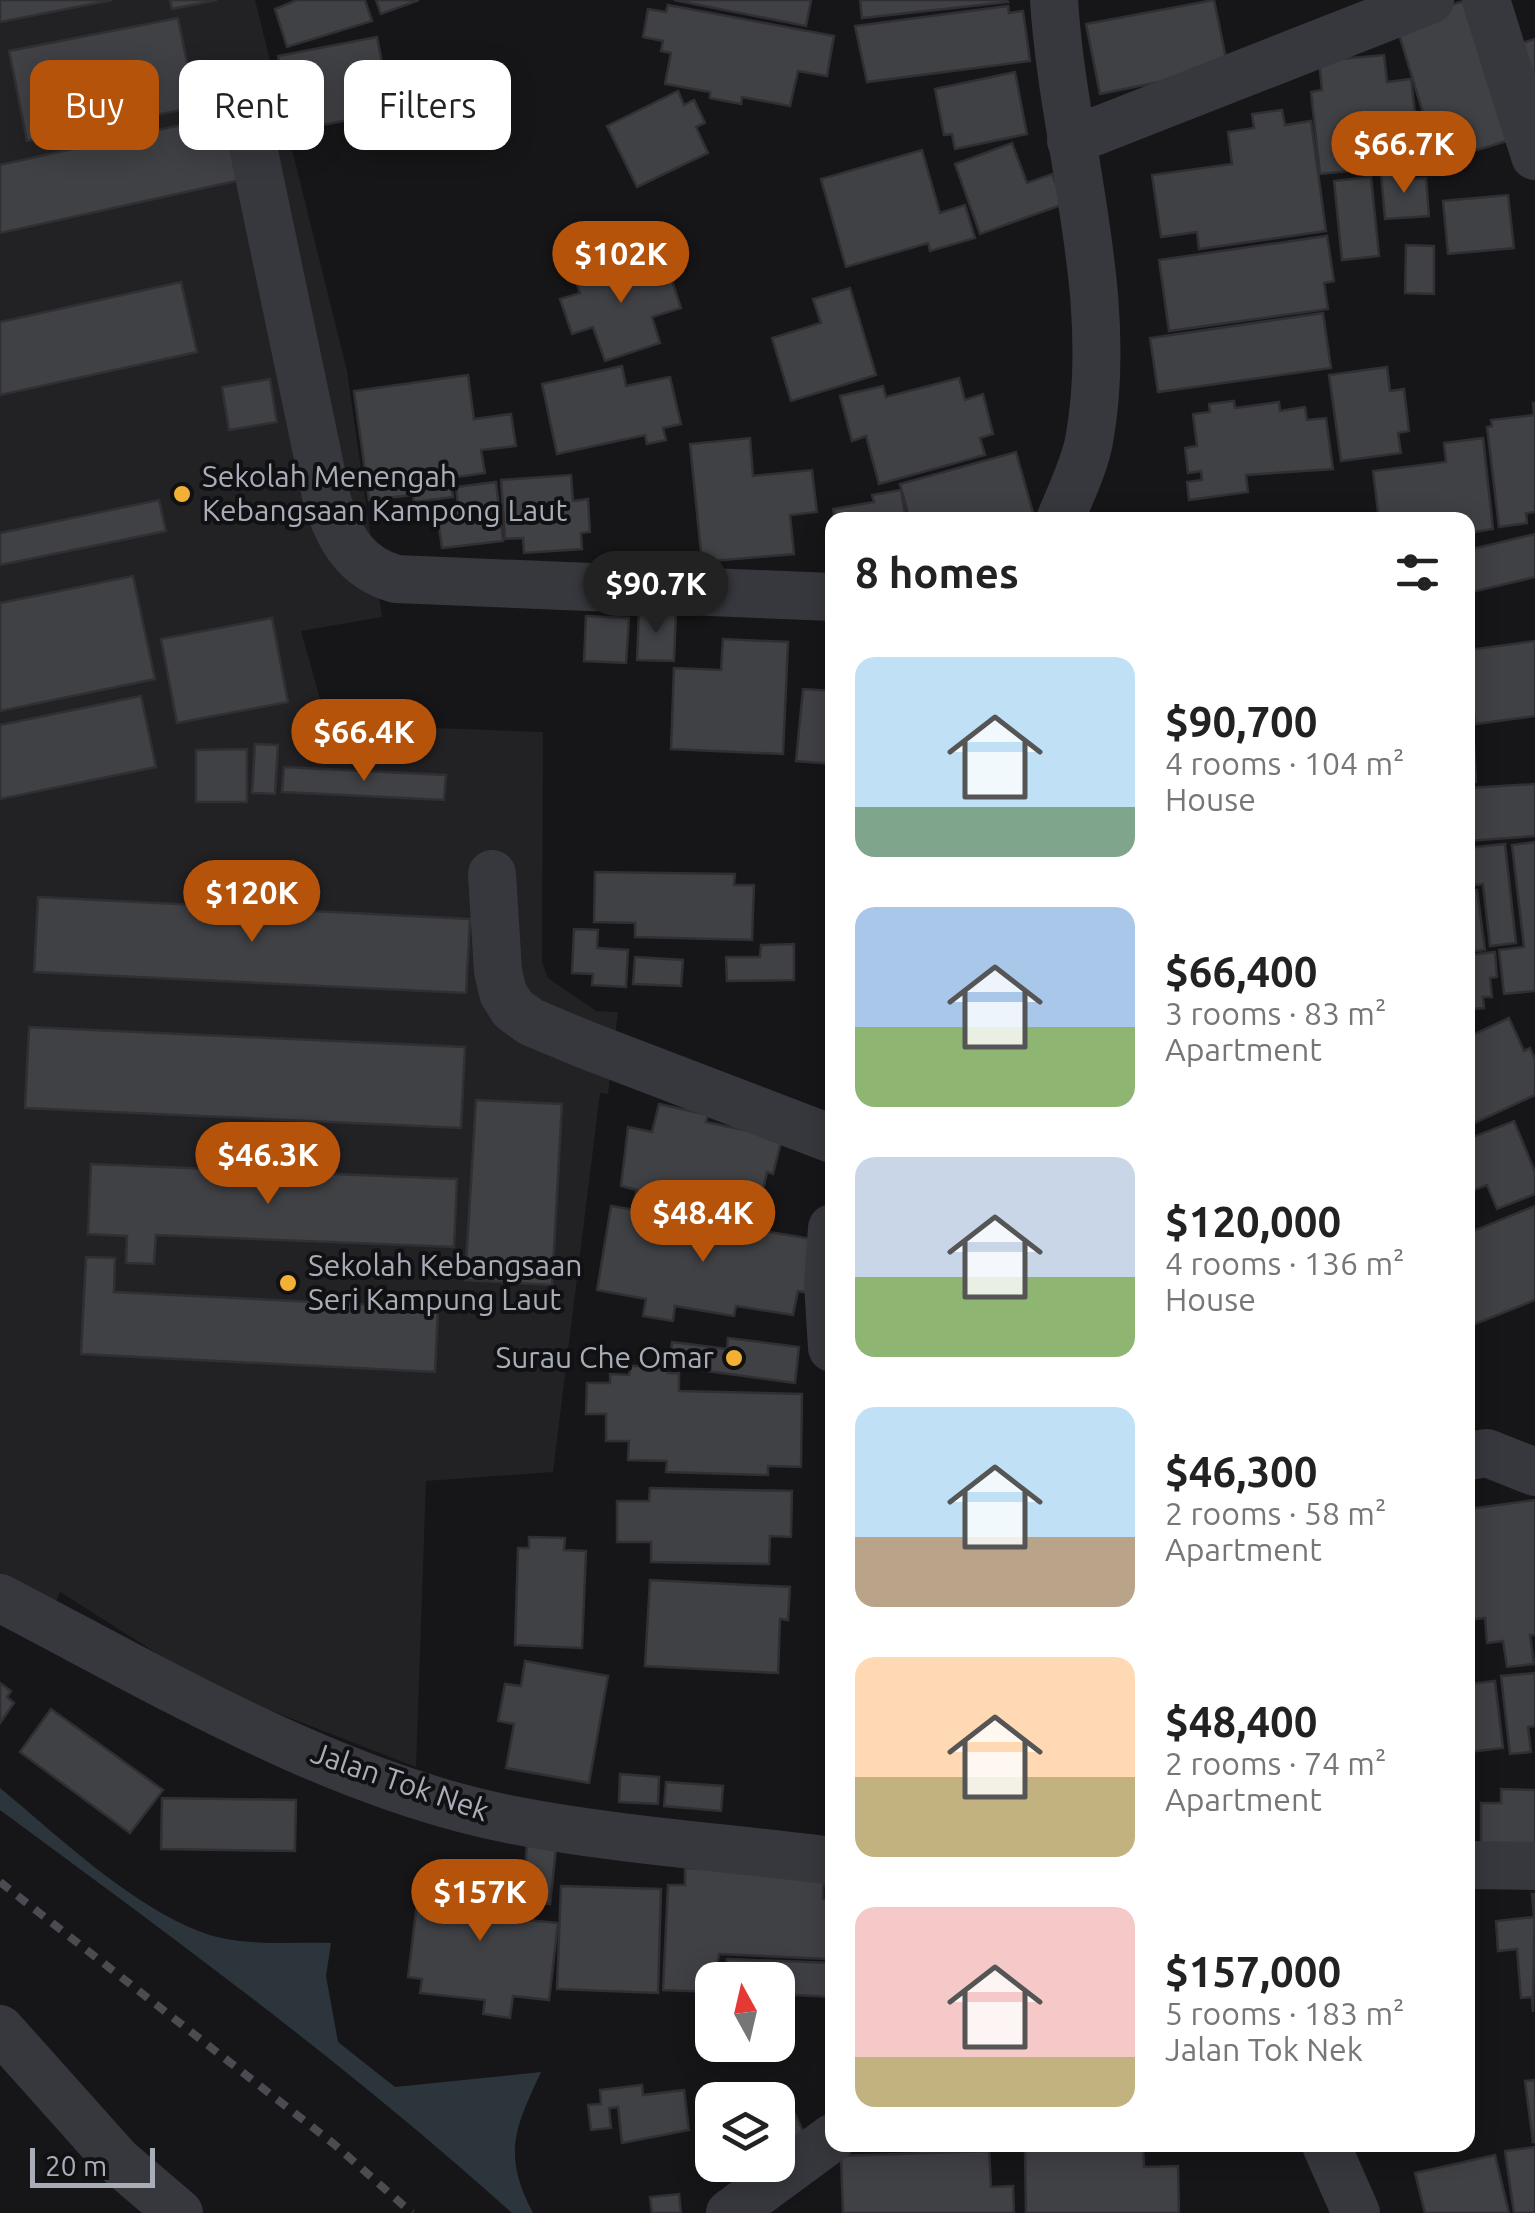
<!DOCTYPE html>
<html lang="en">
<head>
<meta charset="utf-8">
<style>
	:root { --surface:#fff; --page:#f6f6f6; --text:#222; --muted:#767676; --accent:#b45309 }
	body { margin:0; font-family:Ubuntu,sans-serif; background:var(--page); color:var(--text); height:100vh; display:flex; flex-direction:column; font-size:38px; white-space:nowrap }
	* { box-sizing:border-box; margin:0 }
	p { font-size:32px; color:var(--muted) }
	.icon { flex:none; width:55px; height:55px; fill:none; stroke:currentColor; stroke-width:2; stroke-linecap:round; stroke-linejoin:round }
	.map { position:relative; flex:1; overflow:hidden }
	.side { position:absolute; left:825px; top:512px; width:650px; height:1640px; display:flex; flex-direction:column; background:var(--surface); border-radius:20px; box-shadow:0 5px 25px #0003 }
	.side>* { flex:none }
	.banner { position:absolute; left:30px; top:60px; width:645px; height:90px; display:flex; gap:20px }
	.needle { width:65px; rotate:352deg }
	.controls { position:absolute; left:695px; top:1962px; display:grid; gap:20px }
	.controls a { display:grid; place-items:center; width:100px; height:100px; border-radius:20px; background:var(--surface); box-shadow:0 5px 25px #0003; font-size:50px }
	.scale { position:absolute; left:30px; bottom:25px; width:125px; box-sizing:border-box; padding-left:10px; border:5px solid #a8adb8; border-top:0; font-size:28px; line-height:35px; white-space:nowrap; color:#a8adb8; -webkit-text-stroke:8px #111113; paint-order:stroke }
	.price { position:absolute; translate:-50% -85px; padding:0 22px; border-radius:35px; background:var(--accent); color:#fff; font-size:32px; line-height:65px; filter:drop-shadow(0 2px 5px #0008) }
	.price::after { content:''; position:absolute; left:50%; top:60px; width:30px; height:22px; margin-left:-15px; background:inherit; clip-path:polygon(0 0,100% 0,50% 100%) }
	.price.current { background:#222; color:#fff }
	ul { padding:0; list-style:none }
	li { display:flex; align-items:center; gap:30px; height:250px; padding:0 30px }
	li span { display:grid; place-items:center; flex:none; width:280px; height:200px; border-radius:20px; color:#555 }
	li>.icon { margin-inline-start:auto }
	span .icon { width:120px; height:120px; fill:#fffc; stroke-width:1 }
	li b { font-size:42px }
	h2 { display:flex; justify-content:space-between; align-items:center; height:120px; padding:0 30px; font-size:42px }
	.tag { padding:0 35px; border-radius:20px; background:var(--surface); box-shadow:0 5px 25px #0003; font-size:35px; line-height:90px }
	.tag.current { background:var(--accent); color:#fff }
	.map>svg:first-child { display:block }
	.built { fill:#222225 }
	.water { fill:#2c353c }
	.building { fill:#404145; stroke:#303034; stroke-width:2.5 }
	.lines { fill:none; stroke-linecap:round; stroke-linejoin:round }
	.minor { stroke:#37383d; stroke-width:48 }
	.rail { stroke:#4a4c52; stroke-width:8; stroke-dasharray:12 10; stroke-linecap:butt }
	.poi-dot { fill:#f2b134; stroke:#111113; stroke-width:4 }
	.labels { text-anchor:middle; stroke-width:8; stroke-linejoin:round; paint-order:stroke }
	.poi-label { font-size:30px; fill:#a8adb8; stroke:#111113; text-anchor:start }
	.street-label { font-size:30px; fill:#a8adb8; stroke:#111113 }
</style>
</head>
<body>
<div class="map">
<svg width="1535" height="2213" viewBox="0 0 1535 2213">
	<rect width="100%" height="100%" fill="#161618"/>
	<path class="built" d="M0 0H255L347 371 382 617 301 631 327 724 543 732 542 962 548 978 596 1011 618 1012 608 1094 600 1093 553 1472 426 1481 416 1767 210 1687 60 1592 55 1604 0 1574Z"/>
	<path class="water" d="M0 1788C58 1836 130 1905 201 1932 240 1947 290 1942 331 1943L326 1976 338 2042 395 2087 541 2072C515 2128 502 2154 533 2213H512C350 2067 175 1939 0 1810Z"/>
	<g class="building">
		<path d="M0 0H112L0 22Z"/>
		<path d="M170 0H217L172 9Z"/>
		<path d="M297 0H365L372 21 287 47 275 9Z"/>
		<path d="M376 0H419L381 14Z"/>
		<path d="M674 0H811L806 26Z"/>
		<path d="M860 0H1007L1008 2 862 18Z"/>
		<path d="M1214 0 1228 68 1100 94 1086 24Z"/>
		<path d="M1468 0 1520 137 1438 162 1395 21Z"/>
		<path d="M668 5 834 36 827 76 798 71 790 106 742 97 741 104 710 98V92L665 84 671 53 661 51 663 41 643 37 648 9 666 12Z"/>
		<path d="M1008 6 1009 13 1023 11 1030 61 867 82 855 26Z"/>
		<path d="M178 18 196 107 27 141 9 51Z"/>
		<path d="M377 37 384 73 370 76 378 114 292 131 278 56Z"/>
		<path d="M1535 39V84L1522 43Z"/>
		<path d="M1384 55 1387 82 1411 79 1421 164 1320 174 1311 92 1322 90 1319 61Z"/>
		<path d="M1015 72 1027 134 955 149 952 134 944 135 935 89Z"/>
		<path d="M678 91 684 105 694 100 705 123 696 127 708 153 637 187 607 126Z"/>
		<path d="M1282 110 1285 125 1311 121 1326 231 1199 249 1197 232 1161 237 1152 175 1232 164 1228 132 1254 128 1252 114Z"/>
		<path d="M230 114 245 179 0 233V165Z"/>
		<path d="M1012 143 1027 183 1052 174 1064 204 980 234 955 164Z"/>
		<path d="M922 150 940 213 965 205 975 238 930 251 928 243 846 267 821 179Z"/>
		<path d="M1408 172V179L1426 178 1429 216 1385 219 1381 173Z"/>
		<path d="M1371 177 1379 256 1342 260 1334 181Z"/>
		<path d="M1508 195 1514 248 1448 254 1443 201Z"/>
		<path d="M1327 236 1334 281 1324 283 1328 309 1169 331 1159 260Z"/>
		<path d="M1406 245 1434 246V294L1405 293Z"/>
		<path d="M634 258 640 275 667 266 681 308 652 317 660 343 605 361 593 327 572 334 560 299 580 293 574 277Z"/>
		<path d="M181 282 197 352 0 395V322Z"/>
		<path d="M850 288 876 375 791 401 772 338 821 323 813 299Z"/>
		<path d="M1323 313 1331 368 1158 392 1150 338Z"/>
		<path d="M622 366 626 386 670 377 681 424 663 428 666 440 647 444 645 435 557 454 542 384Z"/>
		<path d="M1387 367 1390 391 1404 389 1409 431 1398 433 1401 453 1341 461 1329 375Z"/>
		<path d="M468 375 474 419 511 414 516 446 481 450 485 473 450 478 453 497 414 502 413 495 369 500 354 391Z"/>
		<path d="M959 378 965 400 983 394 993 434 980 438 985 455 879 484 866 436 852 441 840 396 883 386 886 397Z"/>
		<path d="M270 379 277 422 229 430 222 387Z"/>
		<path d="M1234 401 1235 408 1279 402 1280 411 1305 407 1307 420 1326 418 1333 469 1246 475 1248 492 1189 500 1187 482 1202 480 1201 471 1188 473 1185 448 1197 446 1193 414 1210 412 1209 404Z"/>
		<path d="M1533 403H1535V512L1526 513 1527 523 1499 527 1487 427 1492 426 1491 420 1534 415Z"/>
		<path d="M750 438 753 476 812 470 817 512 790 515 794 554 702 562 690 444Z"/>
		<path d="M1483 438 1493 529 1468 533V520H1379L1373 471 1446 462 1444 443Z"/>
		<path d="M1016 452 1035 520H910L900 484Z"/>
		<path d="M571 475 573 501 588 499 590 532 581 533 582 549 524 553 523 538 505 539 501 480Z"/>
		<path d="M496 482 503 541 442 548 438 519 451 518 450 507 458 506 456 487Z"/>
		<path d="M901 490 906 520H835L833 509 874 502 872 495Z"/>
		<path d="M159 500 166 531 0 565V533Z"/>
		<path d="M1535 534V577L1468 593V550Z"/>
		<path d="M133 576 155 679 0 711V603Z"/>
		<path d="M639 611 676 612 674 661 637 660Z"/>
		<path d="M586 616 629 618 626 663 584 661Z"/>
		<path d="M272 618 288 702 177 723 161 639Z"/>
		<path d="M723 639 788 642 783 754 671 749 674 668 721 670Z"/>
		<path d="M1535 641V716L1475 724 1468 650Z"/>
		<path d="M803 689 832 691V764L796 761Z"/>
		<path d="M141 696 156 767 0 799V725Z"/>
		<path d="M255 744 278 745 275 794 252 793Z"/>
		<path d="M1474 745 1476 782 1468 783V746Z"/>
		<path d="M247 749V802H196V750Z"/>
		<path d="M284 767 446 775 444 800 282 792Z"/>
		<path d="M1535 784V836L1468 841V788Z"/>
		<path d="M1535 842V991L1504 994 1499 950 1524 947 1512 845Z"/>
		<path d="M1505 844 1516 943 1490 946 1483 884 1468 886V848Z"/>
		<path d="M595 872 735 874 734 885H754L752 940 635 937V923L594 922Z"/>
		<path d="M1477 890 1485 950 1468 952V891Z"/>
		<path d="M38 897 470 919 466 993 34 972Z"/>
		<path d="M574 929 598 930 597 948 628 950 626 987 592 985 593 974 572 973Z"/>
		<path d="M794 944V980L727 981 726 957H760L761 945Z"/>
		<path d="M1495 952 1497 977 1490 978 1492 997H1483L1484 1008 1470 1009 1468 1015V955Z"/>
		<path d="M635 957 683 960 681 986 633 984Z"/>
		<path d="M1509 1018 1524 1051 1530 1048 1535 1059V1095L1468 1126V1037Z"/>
		<path d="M29 1027 465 1047 461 1128 25 1108Z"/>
		<path d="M476 1100 562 1104 552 1285 465 1280Z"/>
		<path d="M659 1104 708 1115 706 1122 782 1138 773 1174 767 1172 760 1204 725 1196 720 1215 635 1197 637 1190 621 1186 628 1127 652 1132Z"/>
		<path d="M1514 1121 1535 1172V1194L1497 1209 1487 1185 1468 1192V1139Z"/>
		<path d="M91 1164 457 1179 454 1247 156 1235 154 1264 126 1263 127 1236 88 1234Z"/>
		<path d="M611 1206 818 1240 809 1293 798 1291 793 1315 736 1306 734 1316 675 1306 673 1321 643 1316 646 1299 597 1290Z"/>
		<path d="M1535 1206V1300L1470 1326 1468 1233Z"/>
		<path d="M86 1257 115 1258 114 1292 438 1308 435 1372 81 1354Z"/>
		<path d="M728 1338 799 1347 795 1383 669 1366 672 1342 727 1349Z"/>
		<path d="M630 1366H669L668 1373H679V1391L802 1394 801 1467 768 1466V1475L666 1472 667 1461 628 1460 629 1441H606V1414H586L587 1383H610V1374L629 1375Z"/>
		<path d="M650 1488 792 1491 791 1537 770 1536 769 1564 651 1562V1542H617V1501H649Z"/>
		<path d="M1535 1500V1635H1530L1534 1664 1507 1667 1503 1641 1487 1643 1485 1618 1468 1620 1471 1546 1468 1509Z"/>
		<path d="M529 1537 565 1538 564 1550 586 1551 582 1648 515 1645 518 1548H529Z"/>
		<path d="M650 1580 790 1587 788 1620 780 1619 778 1673 645 1666Z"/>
		<path d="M525 1661 608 1676 589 1783 506 1768 514 1724 498 1721 505 1684 521 1686Z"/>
		<path d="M1535 1673V1726L1528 1727 1531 1752 1510 1754 1501 1676Z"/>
		<path d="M1495 1681 1503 1748 1468 1752V1684Z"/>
		<path d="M0 1683 11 1691 7 1697 14 1703 0 1723Z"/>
		<path d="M51 1709 163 1790 130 1833 20 1752Z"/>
		<path d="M620 1774 659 1777 658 1804 619 1802Z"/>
		<path d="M666 1782 723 1786 721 1811 664 1806Z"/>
		<path d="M1501 1789 1535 1790V1855L1481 1853V1803H1501Z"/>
		<path d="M162 1798 296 1800 295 1851 161 1849Z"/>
		<path d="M527 1846 556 1849 550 1904 522 1901Z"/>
		<path d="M464 1860 490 1863 488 1885 513 1888 509 1918 558 1923 549 2000 513 1996 510 2018 483 2014 485 2000 420 1993 422 1979 408 1977 419 1887 433 1889 434 1879 462 1882Z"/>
		<path d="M685 1868 824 1874 823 1899H830L827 1959 719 1954 712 1992 663 1990 668 1885H685Z"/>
		<path d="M561 1886 661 1889 658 1993 557 1989Z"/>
		<path d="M1532 1894H1535L1533 2012 1532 1997 1521 1998 1517 1949 1498 1951 1496 1921 1534 1917Z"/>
		<path d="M727 1959 832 1963 831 1997 778 1994V1980H726Z"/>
		<path d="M1535 2080V2142H1533L1525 2081Z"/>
		<path d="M642 2085 643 2095 684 2090 689 2130 622 2143 618 2107 609 2108 611 2128 591 2130 588 2105 601 2104 600 2090Z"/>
		<path d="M794 2112 807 2140 778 2154V2120Z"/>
		<path d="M1143 2146 1144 2167 1178 2166 1179 2213H1026L1025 2150Z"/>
		<path d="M1535 2147V2213H1514L1505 2151Z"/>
		<path d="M989 2151 991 2187 1013 2186 1014 2213H843L841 2156Z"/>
		<path d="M1495 2155 1509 2213H1425L1415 2173Z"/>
		<path d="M679 2194 681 2213H652L650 2197Z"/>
	</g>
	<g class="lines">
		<g class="minor">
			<path d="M1054 0C1063 144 1116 296 1089 441 1084 467 1070 495 1060 520"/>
			<path d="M1486 0 1535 156"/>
			<path d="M244 104 327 500C339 538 356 568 396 579L832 597"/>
			<path d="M1071 141 1430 0"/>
			<path d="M492 874 498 971 503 993 513 1009 531 1022 586 1045 832 1139"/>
			<path d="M832 1228 828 1283 832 1348"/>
			<path d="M1468 1456 1487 1453 1535 1472"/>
			<path d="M0 1598C158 1680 332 1784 508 1819 614 1840 725 1847 832 1861"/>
			<path d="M1468 1865 1535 1866"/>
			<path d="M0 2029 118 2161 179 2213"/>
			<path d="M1326 2145 1356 2213"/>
			<path d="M730 2213 832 2138"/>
		</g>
		<path class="rail" d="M0 1882 334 2144 412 2213"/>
	</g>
	<g class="poi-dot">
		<circle cx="182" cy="494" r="10"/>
		<circle cx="288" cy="1283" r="10"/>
		<circle cx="734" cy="1358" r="10"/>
	</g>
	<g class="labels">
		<g class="poi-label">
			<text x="202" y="487">Sekolah Menengah<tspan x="202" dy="34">Kebangsaan Kampong Laut</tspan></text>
			<text x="308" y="1276">Sekolah Kebangsaan<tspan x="308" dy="34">Seri Kampung Laut</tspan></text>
			<text x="714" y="1368" text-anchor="end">Surau Che Omar</text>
		</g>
		<g class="street-label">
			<text transform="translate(400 1782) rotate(19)" y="10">Jalan Tok Nek</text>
		</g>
	</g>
</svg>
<div class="controls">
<a><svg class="needle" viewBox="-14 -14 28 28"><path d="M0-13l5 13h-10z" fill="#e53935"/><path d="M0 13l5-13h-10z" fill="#767676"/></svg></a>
<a><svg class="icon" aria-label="layers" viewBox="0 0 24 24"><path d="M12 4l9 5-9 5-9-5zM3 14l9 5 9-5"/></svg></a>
</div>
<div class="scale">20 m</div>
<b class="price" style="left:1404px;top:196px">$66.7K</b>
<b class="price" style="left:621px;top:306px">$102K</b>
<b class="price current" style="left:656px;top:636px">$90.7K</b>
<b class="price" style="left:364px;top:784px">$66.4K</b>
<b class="price" style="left:252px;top:945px">$120K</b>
<b class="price" style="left:268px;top:1207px">$46.3K</b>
<b class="price" style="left:703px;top:1265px">$48.4K</b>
<b class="price" style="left:480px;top:1944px">$157K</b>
<div class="banner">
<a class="tag current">Buy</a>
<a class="tag">Rent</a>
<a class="tag">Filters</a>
</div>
<section class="side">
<h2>8 homes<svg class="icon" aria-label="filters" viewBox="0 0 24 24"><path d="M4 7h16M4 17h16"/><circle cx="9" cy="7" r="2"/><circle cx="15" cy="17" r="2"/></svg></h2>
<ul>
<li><span style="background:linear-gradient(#bfe0f5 75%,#7fa58c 0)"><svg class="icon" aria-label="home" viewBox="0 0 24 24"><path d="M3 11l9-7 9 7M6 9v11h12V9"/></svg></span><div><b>$90,700</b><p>4 rooms · 104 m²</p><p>House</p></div></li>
<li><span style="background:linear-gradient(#a9c7e8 60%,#8fb573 0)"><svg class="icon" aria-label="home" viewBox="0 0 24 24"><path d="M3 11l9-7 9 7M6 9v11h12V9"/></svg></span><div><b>$66,400</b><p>3 rooms · 83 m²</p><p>Apartment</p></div></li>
<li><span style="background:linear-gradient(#c9d6e8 60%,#8fb573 0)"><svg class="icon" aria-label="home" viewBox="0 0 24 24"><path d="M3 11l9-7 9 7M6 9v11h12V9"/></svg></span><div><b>$120,000</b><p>4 rooms · 136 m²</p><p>House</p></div></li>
<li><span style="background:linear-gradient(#bfe0f5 65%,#b9a48a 0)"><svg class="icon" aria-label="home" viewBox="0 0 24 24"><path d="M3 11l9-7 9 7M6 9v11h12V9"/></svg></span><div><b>$46,300</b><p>2 rooms · 58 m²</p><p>Apartment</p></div></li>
<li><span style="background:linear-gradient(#ffd9b3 60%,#c2b280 0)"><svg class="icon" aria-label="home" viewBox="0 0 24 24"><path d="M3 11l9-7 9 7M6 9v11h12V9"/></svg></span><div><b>$48,400</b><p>2 rooms · 74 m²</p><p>Apartment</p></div></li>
<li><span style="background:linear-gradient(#f6c9c9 75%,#c2b280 0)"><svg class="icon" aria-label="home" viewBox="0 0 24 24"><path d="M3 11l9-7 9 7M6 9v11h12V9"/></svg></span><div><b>$157,000</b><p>5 rooms · 183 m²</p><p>Jalan Tok Nek</p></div></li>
</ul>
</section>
</div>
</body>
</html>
